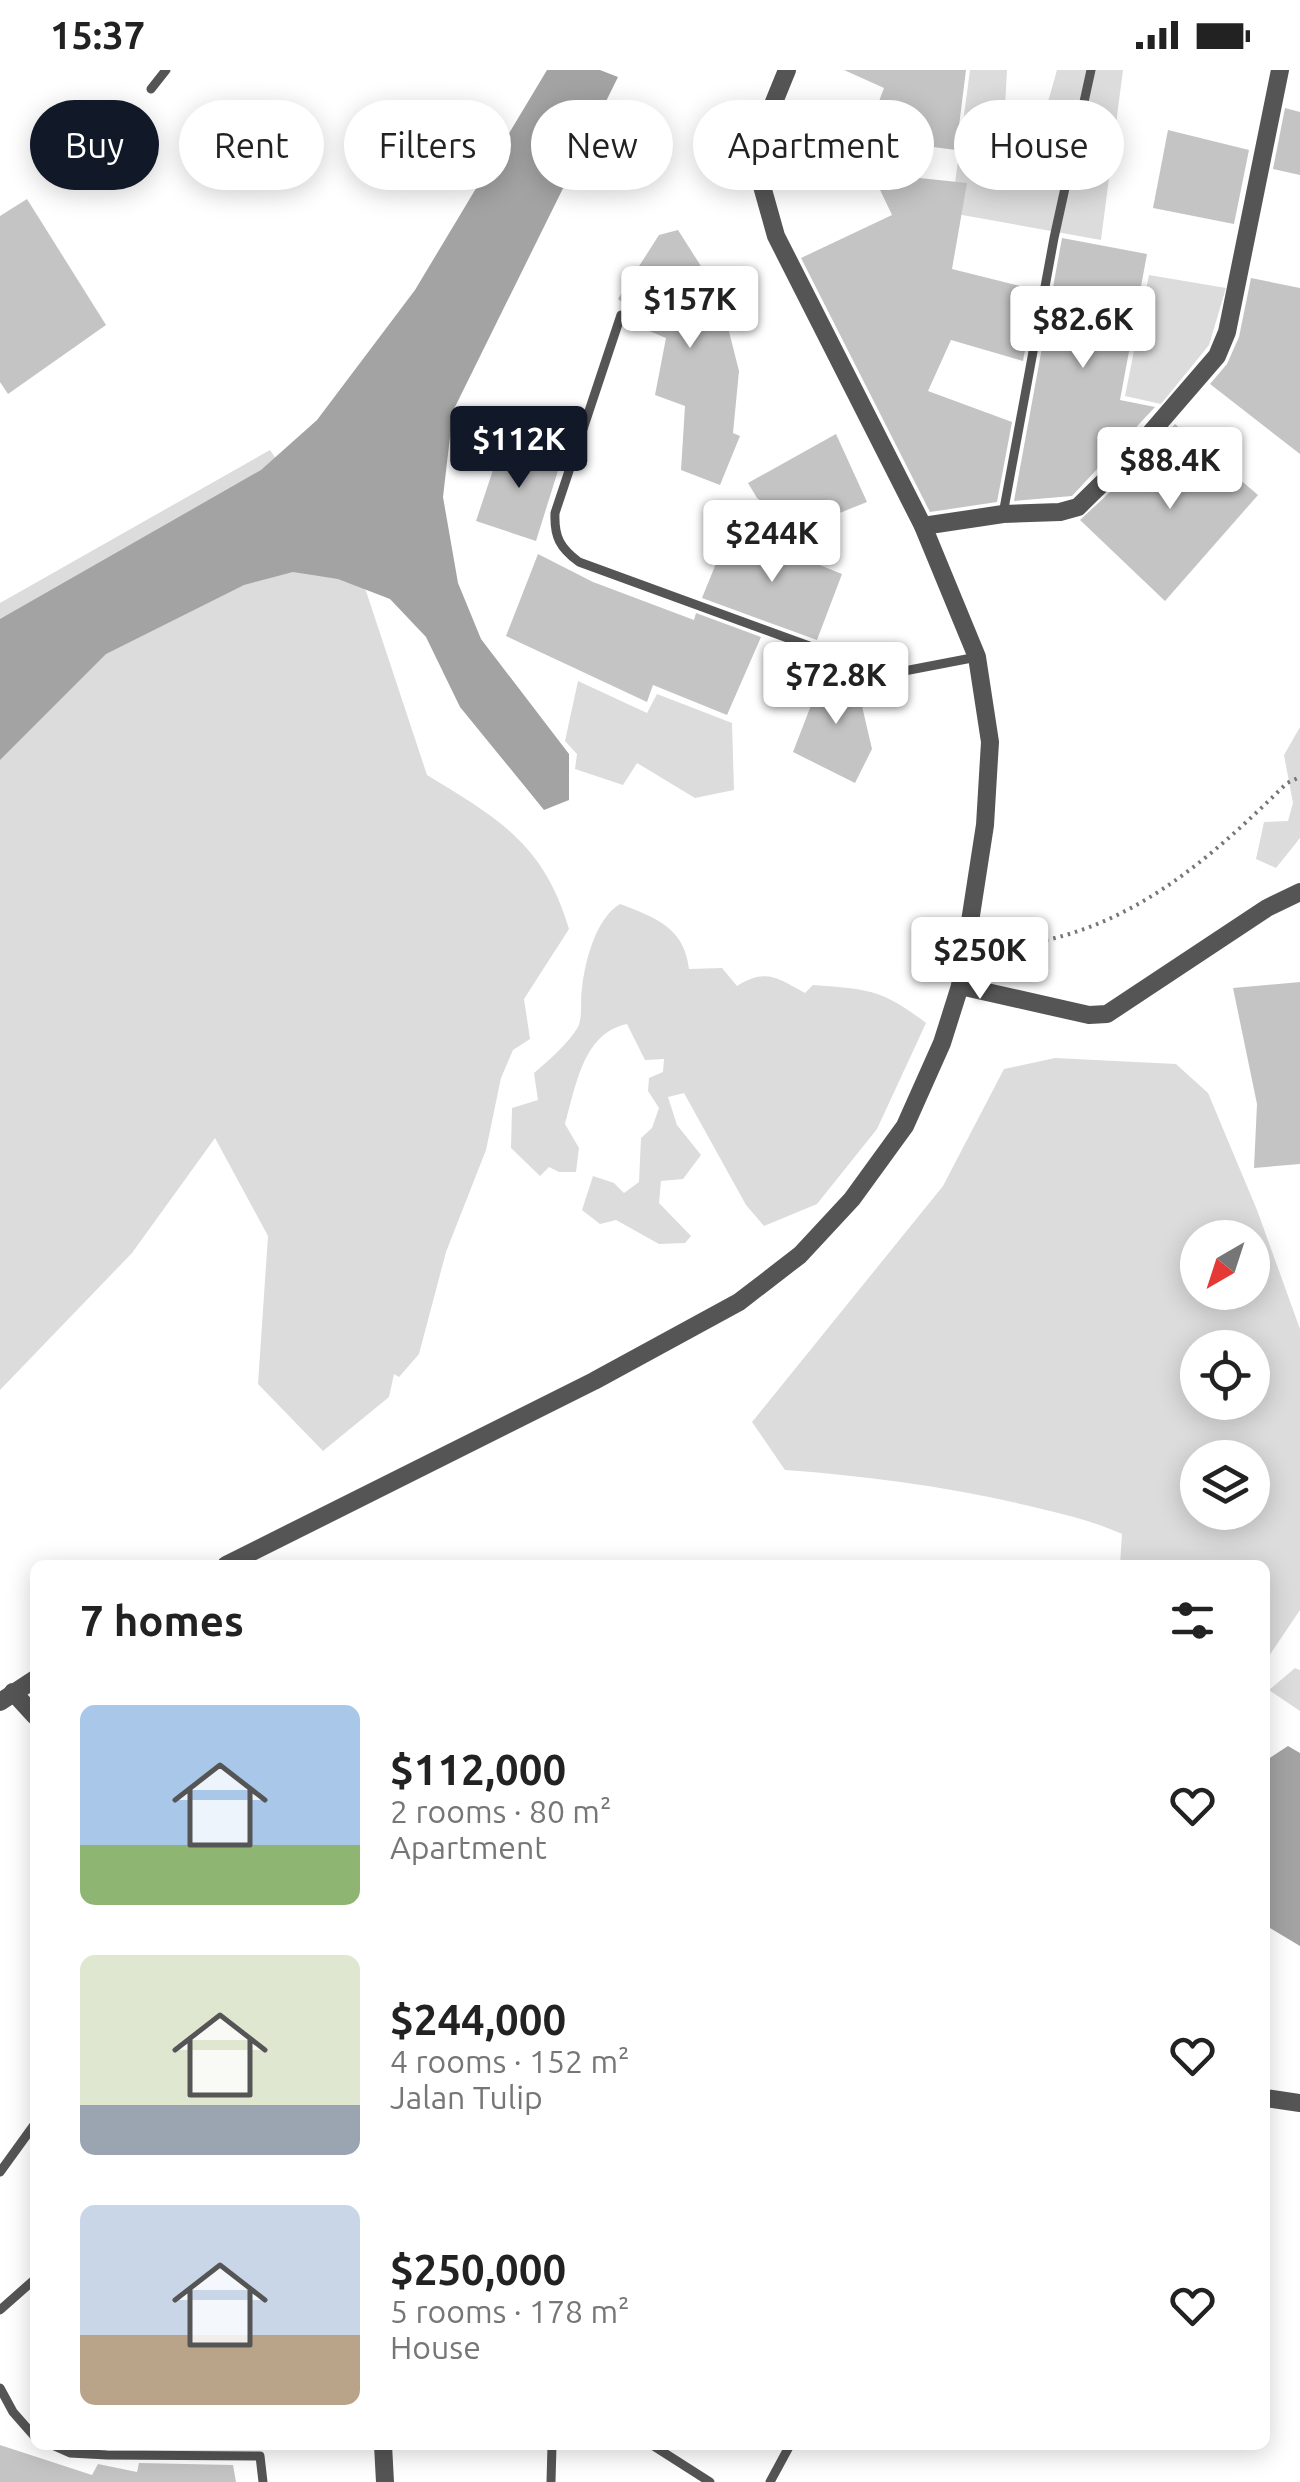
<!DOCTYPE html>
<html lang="en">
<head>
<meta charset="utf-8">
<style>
	:root { --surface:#fff; --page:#f2f2f2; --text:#222; --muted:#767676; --accent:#111827 }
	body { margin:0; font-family:Ubuntu,sans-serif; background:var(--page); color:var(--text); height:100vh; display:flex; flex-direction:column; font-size:38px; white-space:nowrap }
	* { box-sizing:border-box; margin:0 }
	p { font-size:32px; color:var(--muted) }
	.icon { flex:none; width:55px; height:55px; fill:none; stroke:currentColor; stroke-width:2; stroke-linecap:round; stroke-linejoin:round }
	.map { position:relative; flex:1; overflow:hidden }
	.sheet { position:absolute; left:30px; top:1490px; width:1240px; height:890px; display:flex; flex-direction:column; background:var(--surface); border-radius:15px; box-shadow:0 5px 25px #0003 }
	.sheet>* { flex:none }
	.top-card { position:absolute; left:30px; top:30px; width:1240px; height:90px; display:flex; gap:20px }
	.needle { width:65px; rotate:219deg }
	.tools { position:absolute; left:1180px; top:1150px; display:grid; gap:20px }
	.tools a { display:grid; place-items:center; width:90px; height:90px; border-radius:50%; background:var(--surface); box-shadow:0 5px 25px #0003; font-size:50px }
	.price { position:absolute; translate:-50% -85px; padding:0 22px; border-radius:10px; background:#fff; color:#222; font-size:32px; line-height:65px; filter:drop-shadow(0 2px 5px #0008) }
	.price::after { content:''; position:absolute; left:50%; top:60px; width:30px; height:22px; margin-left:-15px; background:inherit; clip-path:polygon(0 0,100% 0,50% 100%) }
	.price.current { background:var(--accent); color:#fff }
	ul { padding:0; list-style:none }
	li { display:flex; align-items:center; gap:30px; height:250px; padding:0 50px }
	li span { display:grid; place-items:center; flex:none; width:280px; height:200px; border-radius:15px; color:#555 }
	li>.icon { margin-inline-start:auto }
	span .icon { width:120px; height:120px; fill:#fffc; stroke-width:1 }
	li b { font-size:42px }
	h2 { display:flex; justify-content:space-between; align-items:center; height:120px; padding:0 50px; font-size:42px }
	.tag { padding:0 35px; border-radius:45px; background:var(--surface); box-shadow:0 5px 25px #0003; font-size:35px; line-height:90px }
	.tag.current { background:var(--accent); color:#fff }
	.status { display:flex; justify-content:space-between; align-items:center; height:70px; padding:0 50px; background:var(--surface); direction:ltr }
	.status svg { height:28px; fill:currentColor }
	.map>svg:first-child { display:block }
	.green { fill:#dcdcdc; fill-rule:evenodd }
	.water { fill:#a3a3a3 }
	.building { fill:#c4c4c4 }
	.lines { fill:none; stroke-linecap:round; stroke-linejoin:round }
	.path { stroke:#777; stroke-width:4; stroke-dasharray:2.5 5; stroke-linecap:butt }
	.lane { stroke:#555; stroke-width:9 }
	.street { stroke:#555; stroke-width:18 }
</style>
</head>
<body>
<div class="status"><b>15:37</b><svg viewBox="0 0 49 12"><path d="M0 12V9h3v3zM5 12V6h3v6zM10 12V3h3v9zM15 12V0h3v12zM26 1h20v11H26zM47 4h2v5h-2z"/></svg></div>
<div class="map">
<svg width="1300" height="2412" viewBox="0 0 1300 2412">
	<rect width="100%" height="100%" fill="#fff"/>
	<g class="green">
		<path d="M970 0H1007L1001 108 1025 113 1057 0H1123L1101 170 951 143Z"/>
		<path d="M1149 205 1226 218 1209 275 1161 334 1125 326Z"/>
		<path d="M270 380 366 521 427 705C499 749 544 774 569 859L524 929 530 969 513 980 501 1008 486 1080 446 1182 419 1284 399 1307 394 1304 389 1327 323 1381 258 1314 268 1166 215 1068 132 1183 0 1320V533Z"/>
		<path d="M578 611 647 643 657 624 732 653 734 720 695 728 637 693 623 715 575 699 577 684 565 671Z"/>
		<path d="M1300 657V768L1276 798 1256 789 1264 752 1288 751 1293 733 1284 685Z"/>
		<path d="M620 834C656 848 684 857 689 899L722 898 737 916C766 898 777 908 805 923L813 915C867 919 882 919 926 953L877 1059 817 1134 764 1156 746 1135 684 1023 668 1027 677 1055 701 1085 683 1109 661 1111 659 1133 691 1166 685 1173 659 1174 616 1150 600 1154 582 1140 593 1106 614 1113 624 1123 639 1112 641 1068 652 1058 659 1038 648 1021 649 1008 663 1002 664 989 645 990 627 954C583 963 576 1016 565 1054L579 1078 576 1102H559L549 1097 540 1106 511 1078 512 1038 538 1030 534 1003C549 990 568 974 578 957 583 946 580 929 582 918 585 891 596 848 620 834Z"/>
		<path d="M1055 988 1176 994 1208 1023 1257 1140 1300 1259V1540L1265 1592V1495H1120L1122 1464C1091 1450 1058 1443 1025 1435 945 1416 867 1406 785 1400L752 1352 943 1116 1004 999ZM1198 1168H1252V1222H1198ZM1198 1278H1252V1332H1198ZM1198 1388H1252V1442H1198Z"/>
		<path d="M1295 1598 1300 1600V1641L1269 1620Z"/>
	</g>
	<g class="water">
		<path d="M547 0H600L618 7 453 341 443 427 458 513 481 569 569 684V730L544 740 460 637 426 567 390 529 338 509 293 502 244 515 106 584 0 690V549L261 400 317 350 415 220Z"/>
		<path d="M1288 1676 1300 1683V1876L1265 1855V1691Z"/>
	</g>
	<g class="building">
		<path d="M844 0H966L956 80 865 68 884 18Z"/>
		<path d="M1285 38 1300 42V105L1273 99Z"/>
		<path d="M1168 60 1249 80 1234 154 1153 138Z"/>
		<path d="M872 103 967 113 952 199 1036 220 1023 291 951 270 928 321 1012 352 997 432 930 442 801 188 892 145Z"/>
		<path d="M27 129 106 255 8 324 0 312V146Z"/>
		<path d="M678 160 720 226 739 301 733 363 740 366 720 415 681 400 685 336 655 325 666 268 628 252 630 238 618 229 659 165Z"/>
		<path d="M1062 168 1147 184 1120 330 1155 337 1072 426 1014 431Z"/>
		<path d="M1251 208 1300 218V384L1210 314 1227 294 1239 267Z"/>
		<path d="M1175 354 1258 425 1165 531 1080 450 1123 410 1125 412Z"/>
		<path d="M836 364 867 432 797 460 757 428 748 413Z"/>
		<path d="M503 370 561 391 536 471 476 451Z"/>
		<path d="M730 459 842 504 817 570 702 528Z"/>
		<path d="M538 484 593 512 694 550 696 543 761 567 727 645 653 615 647 632 506 566Z"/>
		<path d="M827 594 855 606 872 679 855 713 793 682Z"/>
		<path d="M1300 912V1094L1254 1098 1257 1034 1233 918Z"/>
		<path d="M0 2375 92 2405 98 2394 137 2402 139 2393 233 2395 236 2412H0Z"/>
	</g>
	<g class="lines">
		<path class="path" d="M994 878C1014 874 1035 873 1055 868 1149 844 1220 779 1287 713L1300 707"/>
		<g class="lane">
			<path d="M151 19 166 0"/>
			<path d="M621 245 555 443C554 467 560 478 579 492L867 597 899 602 977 587"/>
			<path d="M1003 444 1054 168 1091 0"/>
			<path d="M0 2102 34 2055"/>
			<path d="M0 2240 35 2209"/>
			<path d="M0 2318 13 2342 35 2367"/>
			<path d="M52 2375 70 2383 107 2385 260 2386 263 2412"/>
			<path d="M652 2375 710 2412"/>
			<path d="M551 2412 552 2375"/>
			<path d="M770 2412 790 2375"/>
		</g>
		<g class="street">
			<path d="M923 456 1003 444 1060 442 1078 437 1135 381 1217 286 1227 262 1280 0"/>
			<path d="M960 916 1089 945 1107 944 1267 838 1300 822"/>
			<path d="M226 1495 594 1311 739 1232 800 1185 852 1129 905 1056 942 973 960 916 985 755 990 672 977 587 923 456 776 166 758 102 765 54 787 0"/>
			<path d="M13 1622 35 1646"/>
			<path d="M0 1632 35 1609"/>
			<path d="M1265 2028 1300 2033"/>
			<path d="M383 2375 385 2412"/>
		</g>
	</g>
</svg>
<div class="tools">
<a><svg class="needle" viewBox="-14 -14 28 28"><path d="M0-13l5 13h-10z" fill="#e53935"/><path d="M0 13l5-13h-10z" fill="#767676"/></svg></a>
<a><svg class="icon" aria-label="locate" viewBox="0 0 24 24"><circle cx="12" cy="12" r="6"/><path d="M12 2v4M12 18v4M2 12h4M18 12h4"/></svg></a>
<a><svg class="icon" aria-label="layers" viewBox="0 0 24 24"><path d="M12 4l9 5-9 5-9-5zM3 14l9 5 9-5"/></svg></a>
</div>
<b class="price" style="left:690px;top:281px">$157K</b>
<b class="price" style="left:1083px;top:301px">$82.6K</b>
<b class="price current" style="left:519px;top:421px">$112K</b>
<b class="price" style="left:1170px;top:442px">$88.4K</b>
<b class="price" style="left:772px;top:515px">$244K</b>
<b class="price" style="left:836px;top:657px">$72.8K</b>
<b class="price" style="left:980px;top:932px">$250K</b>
<div class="top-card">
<a class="tag current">Buy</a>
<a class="tag">Rent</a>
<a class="tag">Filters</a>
<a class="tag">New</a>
<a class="tag">Apartment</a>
<a class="tag">House</a>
</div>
<section class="sheet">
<h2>7 homes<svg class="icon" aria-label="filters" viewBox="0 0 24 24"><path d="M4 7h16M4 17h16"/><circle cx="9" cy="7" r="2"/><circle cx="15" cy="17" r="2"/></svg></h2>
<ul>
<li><span style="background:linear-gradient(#a9c7e8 70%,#8fb573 0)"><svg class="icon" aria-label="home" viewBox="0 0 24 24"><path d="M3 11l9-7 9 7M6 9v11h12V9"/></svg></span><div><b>$112,000</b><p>2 rooms · 80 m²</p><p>Apartment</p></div><svg class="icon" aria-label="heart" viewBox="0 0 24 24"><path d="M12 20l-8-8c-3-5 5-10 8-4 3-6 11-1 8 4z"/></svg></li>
<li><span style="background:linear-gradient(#dfe7d0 75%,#9aa5b1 0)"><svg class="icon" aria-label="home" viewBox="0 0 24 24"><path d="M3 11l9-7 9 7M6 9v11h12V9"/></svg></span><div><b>$244,000</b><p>4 rooms · 152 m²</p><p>Jalan Tulip</p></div><svg class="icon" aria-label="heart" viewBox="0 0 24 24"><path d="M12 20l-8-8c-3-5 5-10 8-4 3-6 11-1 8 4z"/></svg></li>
<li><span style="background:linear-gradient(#c9d6e8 65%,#b9a48a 0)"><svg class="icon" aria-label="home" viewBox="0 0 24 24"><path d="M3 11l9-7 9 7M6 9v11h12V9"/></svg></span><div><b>$250,000</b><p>5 rooms · 178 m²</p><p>House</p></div><svg class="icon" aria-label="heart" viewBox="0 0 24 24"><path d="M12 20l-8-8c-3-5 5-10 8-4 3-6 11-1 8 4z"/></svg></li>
</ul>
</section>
</div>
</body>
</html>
